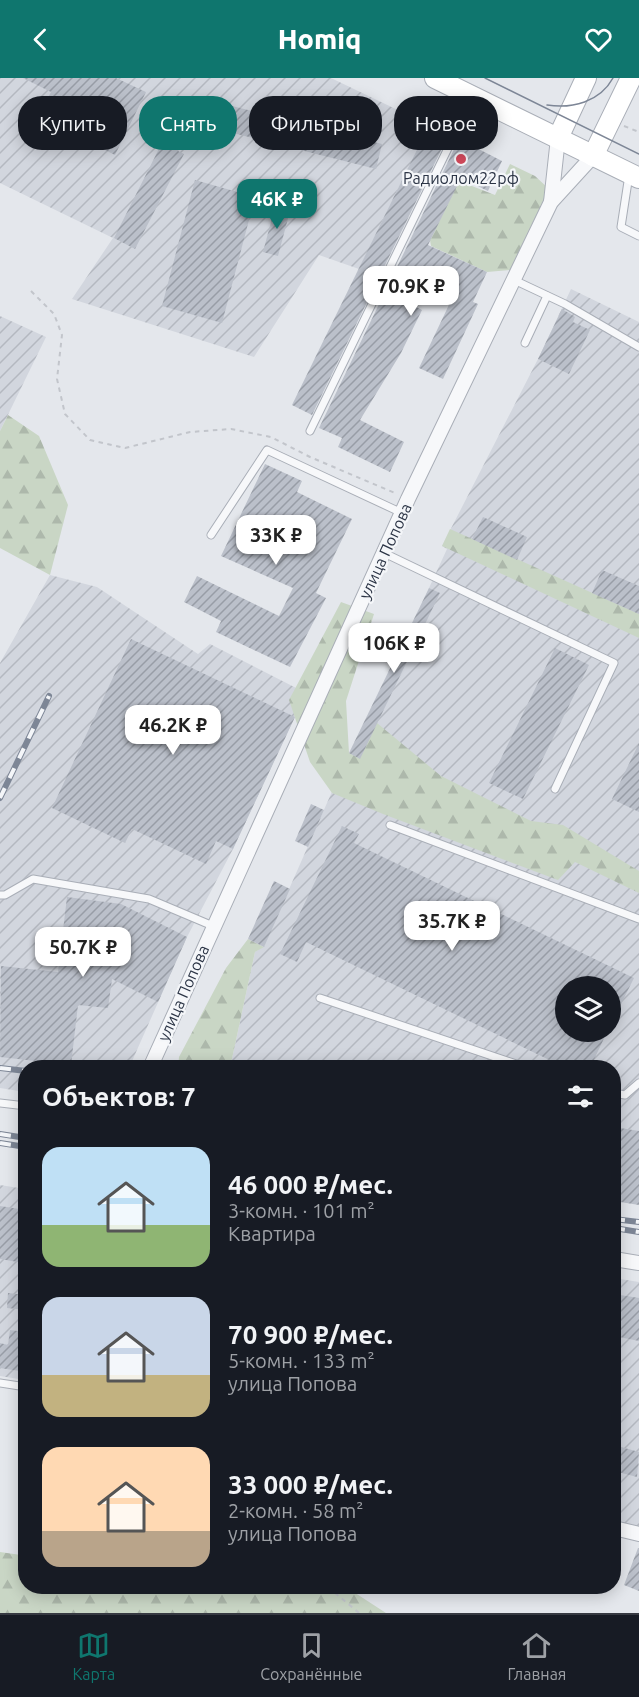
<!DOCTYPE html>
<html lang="ru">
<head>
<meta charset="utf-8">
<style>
	:root { --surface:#171b24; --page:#242831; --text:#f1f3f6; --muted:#9ea1a6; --line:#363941; --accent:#0f766e }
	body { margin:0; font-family:Ubuntu,sans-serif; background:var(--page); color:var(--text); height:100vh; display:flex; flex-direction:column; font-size:22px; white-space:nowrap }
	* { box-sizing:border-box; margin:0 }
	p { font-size:20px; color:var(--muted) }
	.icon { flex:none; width:33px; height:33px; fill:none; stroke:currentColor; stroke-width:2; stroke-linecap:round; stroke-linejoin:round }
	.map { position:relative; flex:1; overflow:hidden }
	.panel { position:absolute; left:18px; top:982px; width:603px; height:534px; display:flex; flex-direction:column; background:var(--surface); border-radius:24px; box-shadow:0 3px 15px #0003 }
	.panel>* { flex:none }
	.hud { position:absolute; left:18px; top:18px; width:603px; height:54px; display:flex; gap:12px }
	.controls { position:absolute; left:555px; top:898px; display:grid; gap:12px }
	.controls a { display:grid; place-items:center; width:66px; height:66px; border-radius:50%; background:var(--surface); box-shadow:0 3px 15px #0003; font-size:30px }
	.price { position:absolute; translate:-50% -51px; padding:0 14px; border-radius:12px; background:#fff; color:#222; font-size:20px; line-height:39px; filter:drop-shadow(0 2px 3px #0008) }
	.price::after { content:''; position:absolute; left:50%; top:36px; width:18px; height:14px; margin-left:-9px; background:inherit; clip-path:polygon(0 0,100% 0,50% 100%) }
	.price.active { background:var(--accent); color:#fff }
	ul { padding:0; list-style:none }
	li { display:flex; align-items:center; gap:18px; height:150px; padding:0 24px }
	li span { display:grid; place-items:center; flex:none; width:168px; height:120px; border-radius:18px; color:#555 }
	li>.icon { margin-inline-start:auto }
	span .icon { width:72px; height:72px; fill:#fffc; stroke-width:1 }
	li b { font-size:26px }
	h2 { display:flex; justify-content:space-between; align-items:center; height:72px; padding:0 24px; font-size:26px }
	.pill { padding:0 21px; border-radius:24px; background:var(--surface); box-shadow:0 3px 15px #0003; font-size:21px; line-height:54px }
	.pill.active { background:var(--accent); color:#fff }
	header { display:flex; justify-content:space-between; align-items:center; height:78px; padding:0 24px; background:var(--accent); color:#fff; font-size:27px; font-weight:800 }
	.tab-bar { display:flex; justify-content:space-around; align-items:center; height:84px; border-top:2px solid var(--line); background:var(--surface); font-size:16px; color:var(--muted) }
	.tab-bar a { display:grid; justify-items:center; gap:3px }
	.tab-bar .active { color:var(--accent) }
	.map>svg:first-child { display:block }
	.industrial { fill:url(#industrial-furrows); fill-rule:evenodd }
	.forest { fill:url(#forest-firs) }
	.building { fill:url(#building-hatch) }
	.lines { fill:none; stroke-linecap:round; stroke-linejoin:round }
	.lane-casing { stroke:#a9aeb7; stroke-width:9 }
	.street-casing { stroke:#a9aeb7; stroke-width:16 }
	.secondary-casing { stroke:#a9aeb7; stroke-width:22 }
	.path { stroke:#c2c5cb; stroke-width:2; stroke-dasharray:4.5 4.5; stroke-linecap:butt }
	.lane { stroke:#f7f8fa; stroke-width:7 }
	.street { stroke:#f7f8fa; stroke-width:14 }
	.secondary { stroke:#fff; stroke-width:20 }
	.tram { stroke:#7d8696; stroke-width:1.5 }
	.rail-casing { stroke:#7d8696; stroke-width:6 }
	.rail { stroke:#f4f6f9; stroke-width:4; stroke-dasharray:11; stroke-linecap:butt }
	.poi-dot { fill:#d1495b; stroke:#f4f6f9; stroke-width:2 }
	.labels { text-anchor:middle; stroke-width:4.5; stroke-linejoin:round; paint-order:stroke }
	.poi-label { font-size:16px; fill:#2b3445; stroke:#f4f6f9 }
	.street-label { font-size:16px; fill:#2b3445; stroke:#f4f6f9 }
</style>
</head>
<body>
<header><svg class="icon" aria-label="back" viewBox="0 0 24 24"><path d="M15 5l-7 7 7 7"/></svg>Homiq<svg class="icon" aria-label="heart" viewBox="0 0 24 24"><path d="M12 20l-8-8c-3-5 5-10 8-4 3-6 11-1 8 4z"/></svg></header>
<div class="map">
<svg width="639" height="1535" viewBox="0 0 639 1535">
	<defs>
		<pattern id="industrial-furrows" width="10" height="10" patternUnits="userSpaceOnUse" patternTransform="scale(1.5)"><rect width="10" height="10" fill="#d2d6de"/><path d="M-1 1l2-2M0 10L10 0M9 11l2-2" fill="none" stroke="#b4b8c0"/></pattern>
		<pattern id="forest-firs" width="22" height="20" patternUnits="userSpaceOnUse" patternTransform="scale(1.5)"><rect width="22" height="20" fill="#c9d6c5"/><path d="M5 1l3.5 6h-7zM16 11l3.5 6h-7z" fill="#adb8ab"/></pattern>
		<pattern id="building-hatch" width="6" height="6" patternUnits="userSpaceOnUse" patternTransform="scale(1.5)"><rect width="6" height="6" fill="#bbc0ca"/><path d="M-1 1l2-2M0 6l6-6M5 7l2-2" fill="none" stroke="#989da6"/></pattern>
	</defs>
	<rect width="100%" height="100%" fill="#e4e7ec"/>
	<g class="industrial">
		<path d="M0 0H331L429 47 359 191 319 177 254 279 72 221 113 160 0 105Z"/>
		<path d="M571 211 639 244V1126L614 1122V990H230L255 874 264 868 349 675 359 680 429 510 447 471 442 468 538 281ZM566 909H610V954H566Z"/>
		<path d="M0 238 46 259 0 353Z"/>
		<path d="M50 497 97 509 198 576 210 566 306 615 233 771 187 859 129 990H26L25 1014 0 1010V585Z"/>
		<path d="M0 1107 25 1111V1302L0 1298Z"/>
		<path d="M614 1200 639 1204V1450L614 1443Z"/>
	</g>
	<g class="forest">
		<path d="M510 86 535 98 549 111 510 192 487 194 431 168 430 162 459 103 495 117Z"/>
		<path d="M8 337 39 358 68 427 50 497 0 470V353Z"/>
		<path d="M450 451 639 536V560L442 468Z"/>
		<path d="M341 524 374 536 346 623 349 675 359 680 377 645 441 698 531 743 563 747 639 793V815L575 784 558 802 383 736 332 715 310 684 289 622Z"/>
		<path d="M248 861 264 869 255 874 230 990H178L179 979 226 890Z"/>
		<path d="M25 1458 26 1509H346L386 1535H0V1474L21 1477Z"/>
	</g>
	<g class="building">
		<path d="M23 0H116L146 14 115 77 38 39 51 14Z"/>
		<path d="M232 28 382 66 376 91 225 53Z"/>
		<path d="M180 29 197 39 178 73 184 76 135 171 114 160Z"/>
		<path d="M429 47 449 56 312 337 292 327Z"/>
		<path d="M459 61 502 83 488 113 461 100 428 167 487 194 473 224 478 226 443 301 419 290 456 212 414 192 399 220 422 232 401 275 360 342 404 364 390 394 338 369 342 360 319 350Z"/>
		<path d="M195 102 255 119 222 245 162 228Z"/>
		<path d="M276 125 291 129 278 178 263 174Z"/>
		<path d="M562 231 575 239 573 244 590 252 569 296 538 281Z"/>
		<path d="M265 386 302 403 297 414 352 441 316 515 326 520 290 589 216 554 221 543 184 524 197 498 279 538 293 510 221 478Z"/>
		<path d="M483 439 527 459 517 482 472 461Z"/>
		<path d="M602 492 639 508V536L592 515Z"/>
		<path d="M429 510 440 515 360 681 349 675Z"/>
		<path d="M131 561 295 639 233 771 216 763 206 786 132 751 125 765 52 730Z"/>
		<path d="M555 570 589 587 523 721 489 705Z"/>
		<path d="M639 665V734L612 721Z"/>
		<path d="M311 726 324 732 308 769 295 763Z"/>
		<path d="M342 748 359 756 354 765 634 900 610 948V909H566V954H607L590 990H566L306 864 297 884 280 876Z"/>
		<path d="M274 803 290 811 264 869 248 861Z"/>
		<path d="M67 819 121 826 187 859 158 924 112 901 108 930 78 927 71 987 0 979 1 888 58 894Z"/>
		<path d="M614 1049 639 1053V1127L614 1123Z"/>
		<path d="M0 1128 26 1132 24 1185 0 1181Z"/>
		<path d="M8 1215 26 1217V1232L7 1230Z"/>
		<path d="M614 1216 639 1220V1263L614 1258Z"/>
		<path d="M10 1252 26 1254V1294L0 1290V1265L8 1267Z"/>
		<path d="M614 1367 639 1374 637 1399 614 1393Z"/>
		<path d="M638 1470H639V1513L624 1507Z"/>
	</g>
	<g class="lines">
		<g class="lane-casing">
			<g id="lane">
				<path d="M629 97 621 149 639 158"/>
				<path d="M514 202 565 226 639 269"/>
				<path d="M525 265 547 218"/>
				<path d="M310 353 472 21"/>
				<path d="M211 457 267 372 402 435"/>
				<path d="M384 475 614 585 555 711"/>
				<path d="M390 747 639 841"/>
				<path d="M0 817H5L33 801 149 821 213 848"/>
				<path d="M320 920 528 990"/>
				<path d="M614 1015 625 1017 639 1005"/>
				<path d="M0 1025 26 1028"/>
				<path d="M0 1305 26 1309"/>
			</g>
		</g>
		<g class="street-casing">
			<g id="street">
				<path d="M551 124 558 60"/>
				<path d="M150 990 408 421 551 124 593 78"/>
				<path d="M614 1181 639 1185"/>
				<path d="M614 1450 639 1456"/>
			</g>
		</g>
		<g class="secondary-casing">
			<g id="secondary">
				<path d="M435 0 639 100"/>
				<path d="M558 60 586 0"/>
				<path d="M593 78 631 0"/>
			</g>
		</g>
		<g class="path">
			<path d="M624 48 639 54"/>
			<path d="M31 213 54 236 62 257 57 301 65 336 90 362 125 370 190 354 231 351 271 359 310 379 395 415"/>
			<path d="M328 1509 359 1535"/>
		</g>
		<use href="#lane" class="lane"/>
		<use href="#street" class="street"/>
		<use href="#secondary" class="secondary"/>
		<g class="tram">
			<path d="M485 0 639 76"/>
			<path d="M547 27C572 31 600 24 613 0"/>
		</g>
		<g class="rail-casing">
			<g id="rail">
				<path d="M0 720 49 618"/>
				<path d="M0 990 26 993"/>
				<path d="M0 1056 26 1060"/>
				<path d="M0 1065 26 1069"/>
				<path d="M614 1141 639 1144"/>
				<path d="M614 1150 639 1154"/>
			</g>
		</g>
		<use href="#rail" class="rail"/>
	</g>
	<circle class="poi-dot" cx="461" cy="81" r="6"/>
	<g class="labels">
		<g class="poi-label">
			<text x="461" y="106">Радиолом22рф</text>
		</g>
		<g class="street-label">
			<text transform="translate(385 473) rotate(-65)" y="6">улица Попова</text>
			<text transform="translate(183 915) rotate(-66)" y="6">улица Попова</text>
		</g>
	</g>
</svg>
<div class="controls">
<a><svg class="icon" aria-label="layers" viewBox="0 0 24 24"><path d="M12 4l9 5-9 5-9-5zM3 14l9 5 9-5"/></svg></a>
</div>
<b class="price active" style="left:277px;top:152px">46K ₽</b>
<b class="price" style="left:411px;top:239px">70.9K ₽</b>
<b class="price" style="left:276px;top:488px">33K ₽</b>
<b class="price" style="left:394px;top:596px">106K ₽</b>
<b class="price" style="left:173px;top:678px">46.2K ₽</b>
<b class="price" style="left:452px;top:874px">35.7K ₽</b>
<b class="price" style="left:83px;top:900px">50.7K ₽</b>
<div class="hud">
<a class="pill">Купить</a>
<a class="pill active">Снять</a>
<a class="pill">Фильтры</a>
<a class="pill">Новое</a>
</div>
<section class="panel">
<h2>Объектов: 7<svg class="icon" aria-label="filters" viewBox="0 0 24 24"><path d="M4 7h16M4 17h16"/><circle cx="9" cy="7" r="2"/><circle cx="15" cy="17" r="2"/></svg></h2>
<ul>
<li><span style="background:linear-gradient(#bfe0f5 65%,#8fb573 0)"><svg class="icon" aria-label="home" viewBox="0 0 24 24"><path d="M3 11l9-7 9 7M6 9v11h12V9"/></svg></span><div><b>46 000 ₽/мес.</b><p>3-комн. · 101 m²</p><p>Квартира</p></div></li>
<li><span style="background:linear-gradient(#c9d6e8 65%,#c2b280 0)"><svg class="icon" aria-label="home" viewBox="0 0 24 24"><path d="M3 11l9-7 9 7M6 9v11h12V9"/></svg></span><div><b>70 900 ₽/мес.</b><p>5-комн. · 133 m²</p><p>улица Попова</p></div></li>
<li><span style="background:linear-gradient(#ffd9b3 70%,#b9a48a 0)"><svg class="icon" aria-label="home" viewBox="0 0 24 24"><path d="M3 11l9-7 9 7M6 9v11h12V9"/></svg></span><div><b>33 000 ₽/мес.</b><p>2-комн. · 58 m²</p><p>улица Попова</p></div></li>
</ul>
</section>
</div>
<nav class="tab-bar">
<a class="active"><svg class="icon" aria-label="map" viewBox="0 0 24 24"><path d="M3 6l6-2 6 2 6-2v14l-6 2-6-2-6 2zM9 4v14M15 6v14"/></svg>Карта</a>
<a><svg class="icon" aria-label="saved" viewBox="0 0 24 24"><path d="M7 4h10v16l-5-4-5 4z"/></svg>Сохранённые</a>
<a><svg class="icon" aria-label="home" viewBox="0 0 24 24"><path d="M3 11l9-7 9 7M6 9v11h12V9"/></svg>Главная</a>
</nav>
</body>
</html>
